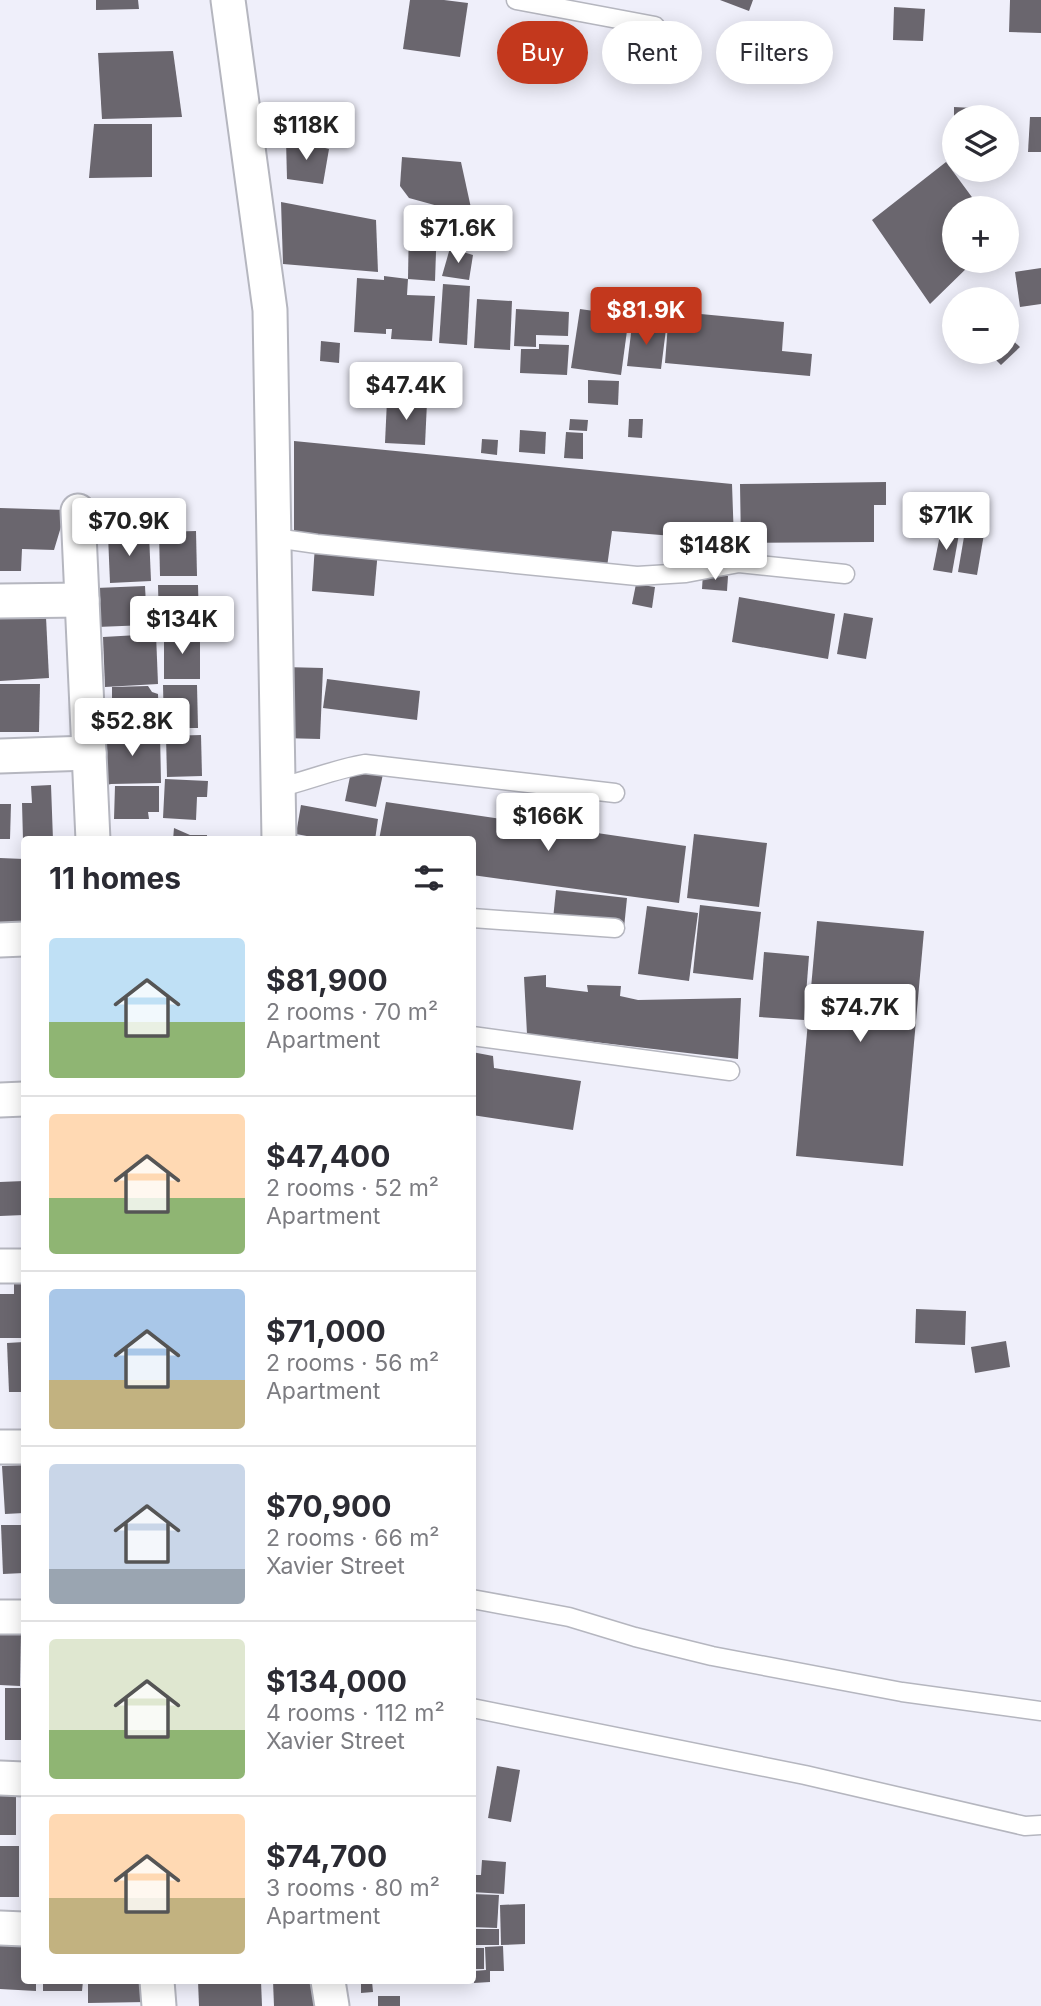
<!DOCTYPE html>
<html lang="en">
<head>
<meta charset="utf-8">
<style>
	:root { --surface:#fff; --page:#f2f2f3; --text:#2b2b33; --muted:#7c7c81; --line:#e1e1e2; --accent:#c3381d }
	body { margin:0; font-family:Inter,sans-serif; background:var(--page); color:var(--text); height:100vh; display:flex; flex-direction:column; font-size:26px; white-space:nowrap }
	* { box-sizing:border-box; margin:0 }
	p { font-size:23px; color:var(--muted) }
	.icon { flex:none; width:38px; height:38px; fill:none; stroke:currentColor; stroke-width:2; stroke-linecap:round; stroke-linejoin:round }
	.map { position:relative; flex:1; overflow:hidden }
	.details { position:absolute; left:21px; top:836px; width:455px; height:1148px; display:flex; flex-direction:column; background:var(--surface); border-radius:7px; box-shadow:0 4px 18px #0003 }
	.details>* { flex:none }
	.hud { position:absolute; left:497px; top:21px; width:438px; height:63px; display:flex; gap:14px }
	.fabs { position:absolute; left:942px; top:105px; display:grid; gap:14px }
	.fabs a { display:grid; place-items:center; width:77px; height:77px; border-radius:50%; background:var(--surface); box-shadow:0 4px 18px #0003; font-size:35px }
	.price { position:absolute; translate:-50% -60px; padding:0 16px; border-radius:7px; background:#fff; color:#222; font-size:23px; line-height:46px; filter:drop-shadow(0 2px 4px #0008) }
	.price::after { content:''; position:absolute; left:50%; top:42px; width:21px; height:16px; margin-left:-10px; background:inherit; clip-path:polygon(0 0,100% 0,50% 100%) }
	.price.on { background:var(--accent); color:#fff }
	ul { padding:0; list-style:none }
	li { display:flex; align-items:center; gap:21px; height:175px; padding:0 28px }
	li+li { border-top:2px solid var(--line) }
	li span { display:grid; place-items:center; flex:none; width:196px; height:140px; border-radius:7px; color:#555 }
	li>.icon { margin-inline-start:auto }
	span .icon { width:84px; height:84px; fill:#fffc; stroke-width:1 }
	li b { font-size:30px }
	h2 { display:flex; justify-content:space-between; align-items:center; height:84px; padding:0 28px; font-size:30px }
	.tag { padding:0 24px; border-radius:32px; background:var(--surface); box-shadow:0 4px 18px #0003; font-size:24px; line-height:63px }
	.tag.on { background:var(--accent); color:#fff }
	.map>svg:first-child { display:block }
	.building { fill:#6a666e }
	.lines { fill:none; stroke-linecap:round; stroke-linejoin:round }
	.lane-casing { stroke:#b5b6bf; stroke-width:21 }
	.street-casing { stroke:#b5b6bf; stroke-width:37 }
	.lane { stroke:#fff; stroke-width:18 }
	.street { stroke:#fff; stroke-width:33 }
</style>
</head>
<body>
<div class="map">
<svg width="1041" height="2006" viewBox="0 0 1041 2006">
	<rect width="100%" height="100%" fill="#efeffa"/>
	<g class="building">
		<path d="M96 0H138L139 9 96 10Z"/>
		<path d="M410 0H444L468 3 460 57 403 49Z"/>
		<path d="M720 0H753L749 11Z"/>
		<path d="M1010 0H1041V33L1009 32Z"/>
		<path d="M894 7 925 9 923 41 893 40Z"/>
		<path d="M173 51 182 117 102 119 98 53Z"/>
		<path d="M954 107 992 109V117H954Z"/>
		<path d="M1030 117H1041V152H1028Z"/>
		<path d="M94 124H152V177L89 178Z"/>
		<path d="M286 140 298 141 329 149 323 184 287 179Z"/>
		<path d="M402 157 461 162 471 208 438 206 409 198 400 186Z"/>
		<path d="M946 162 980 208H954V261H974L930 304 872 220Z"/>
		<path d="M281 202 376 220 378 272 283 264Z"/>
		<path d="M409 221 437 223 435 281 408 279Z"/>
		<path d="M450 248 473 255 469 280 442 276Z"/>
		<path d="M1041 268V304L1020 307 1015 272Z"/>
		<path d="M384 276 408 279 407 295 435 296 432 341 391 339 392 329H386V334L354 332 357 278 384 280Z"/>
		<path d="M443 284 470 286 467 345 439 343Z"/>
		<path d="M477 299 512 301 510 350 474 348Z"/>
		<path d="M516 309 569 312 568 336 536 335V347L514 346Z"/>
		<path d="M580 309 629 316 621 375 571 368Z"/>
		<path d="M669 311 784 322 782 351 812 354 810 376 665 363Z"/>
		<path d="M632 325 666 329 661 369 627 366Z"/>
		<path d="M1006 334 1020 347 1001 365 988 352H1006Z"/>
		<path d="M321 341 340 343 339 363 320 361Z"/>
		<path d="M539 344 569 345 567 375 520 373 521 349H539Z"/>
		<path d="M588 380 619 381 618 405 588 403Z"/>
		<path d="M387 400 427 402 425 445 385 443Z"/>
		<path d="M570 419 588 420 587 431 569 430Z"/>
		<path d="M629 419H643L642 438 628 437Z"/>
		<path d="M520 430 546 432 545 454 519 452Z"/>
		<path d="M566 432 583 433V459L564 458Z"/>
		<path d="M482 439 498 440 497 455 481 453Z"/>
		<path d="M294 441 732 484 734 541 612 531 607 567 294 540Z"/>
		<path d="M886 482V505H874V542L741 543 740 484Z"/>
		<path d="M0 508 66 510 54 550 22 549 21 571H0Z"/>
		<path d="M941 530 959 534 952 573 933 570Z"/>
		<path d="M196 531 197 576H160L159 532Z"/>
		<path d="M965 531 984 534 977 575 958 572Z"/>
		<path d="M149 534 151 581 110 583 108 535Z"/>
		<path d="M315 545 378 550 374 596 312 591Z"/>
		<path d="M703 573 728 576 727 591 702 589Z"/>
		<path d="M636 584 655 587 652 608 632 604Z"/>
		<path d="M158 585H198L199 623 159 624Z"/>
		<path d="M145 586 147 625 97 627 96 588Z"/>
		<path d="M739 597 835 614 828 659 732 642Z"/>
		<path d="M844 613 873 618 866 659 837 654Z"/>
		<path d="M46 617 49 678 0 681V619Z"/>
		<rect x="164" y="633" width="36" height="46"/>
		<path d="M156 634 158 684 105 687 103 637Z"/>
		<path d="M284 667 323 668 320 739 282 738Z"/>
		<path d="M327 679 420 691 417 720 323 708Z"/>
		<path d="M0 684H40L39 732H0Z"/>
		<path d="M163 685H197L198 728H164Z"/>
		<path d="M148 686 152 692 158 694 159 722 145 723 143 728H115V715H128V713H112V687Z"/>
		<path d="M160 732 161 783 111 784 103 786 102 734Z"/>
		<path d="M201 735 202 776 167 777 166 736Z"/>
		<path d="M352 767 383 774 376 807 345 801Z"/>
		<path d="M165 779 208 781 207 797H197L196 820 163 818Z"/>
		<path d="M51 785 53 840H23L22 803H32L31 786Z"/>
		<path d="M115 786H159V812H148L149 819H114Z"/>
		<path d="M386 802 686 846 679 903 472 875V840H379Z"/>
		<path d="M0 804H11L10 839H0Z"/>
		<path d="M301 805 378 819 375 840H328L296 834Z"/>
		<path d="M174 828 190 835H207V840H173Z"/>
		<path d="M694 834 767 843 759 907 687 898Z"/>
		<path d="M0 858 24 859V924L0 923Z"/>
		<path d="M556 890 627 898 624 928 553 919Z"/>
		<path d="M700 905 761 912 753 980 693 973Z"/>
		<path d="M647 906 698 913 689 981 638 974Z"/>
		<path d="M817 921 924 931 903 1166 796 1156Z"/>
		<path d="M764 952 809 956 804 1020 759 1017Z"/>
		<path d="M546 975V987L588 992 587 985 621 986 620 996 638 1000 741 998 738 1059 527 1034 524 977Z"/>
		<path d="M472 1052 493 1056 494 1068 581 1081 573 1130 472 1115Z"/>
		<path d="M24 1181V1215L0 1216V1182Z"/>
		<path d="M24 1270V1338H0V1294H14V1271Z"/>
		<path d="M916 1309 966 1311 965 1345 915 1343Z"/>
		<path d="M1006 1341 1010 1367 975 1373 971 1347Z"/>
		<path d="M24 1342V1392H9L7 1343Z"/>
		<path d="M24 1465V1513L5 1514 2 1466Z"/>
		<path d="M1 1525H24V1573L3 1574Z"/>
		<path d="M0 1630 21 1631 20 1686 0 1685Z"/>
		<rect x="5" y="1688" width="19" height="52"/>
		<path d="M497 1766 520 1770 511 1822 488 1818Z"/>
		<path d="M0 1783 16 1784V1835H0Z"/>
		<rect x="0" y="1846" width="19" height="51"/>
		<path d="M482 1860 506 1862 504 1894 472 1892V1875H481Z"/>
		<path d="M472 1894 499 1895 497 1928 472 1927Z"/>
		<path d="M525 1904V1944L501 1945 500 1905Z"/>
		<rect x="472" y="1929" width="27" height="16"/>
		<path d="M0 1935 24 1936V1981H36V1991L0 1989Z"/>
		<path d="M503 1946 504 1971H490V1982L474 1983V1971L486 1970 485 1947Z"/>
		<rect x="472" y="1948" width="12" height="21"/>
		<path d="M43 1981H83L82 1991H43Z"/>
		<path d="M88 1981H146V2002L88 2003Z"/>
		<path d="M198 1981H261L262 2006H199Z"/>
		<path d="M273 1981H314L315 2006H274Z"/>
		<path d="M361 1981H372L373 1992 361 1993Z"/>
		<rect x="378" y="1996" width="22" height="10"/>
	</g>
	<g class="lines">
		<g class="lane-casing">
			<g id="lane">
				<path d="M516 0 655 26"/>
				<path d="M275 538 317 544 637 576 686 573 739 563 845 574"/>
				<path d="M277 788C307 781 335 769 365 764L615 793"/>
				<path d="M472 918 615 928"/>
				<path d="M472 1036 730 1071"/>
				<path d="M472 1599 569 1617 635 1637 712 1656 902 1692 1041 1711"/>
				<path d="M472 1708 805 1775 1025 1826 1041 1825"/>
			</g>
		</g>
		<g class="street-casing">
			<g id="street">
				<path d="M228 0 270 310 279 840"/>
				<path d="M78 511 93 840"/>
				<path d="M0 601 82 600"/>
				<path d="M0 756 89 753"/>
				<path d="M0 940 24 939"/>
				<path d="M0 1100 24 1099"/>
				<path d="M0 1266H24"/>
				<path d="M0 1447H24"/>
				<path d="M0 1617H24"/>
				<path d="M0 1778 24 1779"/>
				<path d="M0 1928 24 1929"/>
				<path d="M157 1981 159 2006"/>
				<path d="M328 1981 332 2006"/>
			</g>
		</g>
		<use href="#lane" class="lane"/>
		<use href="#street" class="street"/>
	</g>
</svg>
<div class="fabs">
<a><svg class="icon" aria-label="layers" viewBox="0 0 24 24"><path d="M12 4l9 5-9 5-9-5zM3 14l9 5 9-5"/></svg></a>
<a>+</a>
<a>−</a>
</div>
<b class="price" style="left:306px;top:162px">$118K</b>
<b class="price" style="left:458px;top:265px">$71.6K</b>
<b class="price on" style="left:646px;top:347px">$81.9K</b>
<b class="price" style="left:406px;top:422px">$47.4K</b>
<b class="price" style="left:946px;top:552px">$71K</b>
<b class="price" style="left:129px;top:558px">$70.9K</b>
<b class="price" style="left:715px;top:582px">$148K</b>
<b class="price" style="left:182px;top:656px">$134K</b>
<b class="price" style="left:132px;top:758px">$52.8K</b>
<b class="price" style="left:548px;top:853px">$166K</b>
<b class="price" style="left:860px;top:1044px">$74.7K</b>
<div class="hud">
<a class="tag on">Buy</a>
<a class="tag">Rent</a>
<a class="tag">Filters</a>
</div>
<section class="details">
<h2>11 homes<svg class="icon" aria-label="filters" viewBox="0 0 24 24"><path d="M4 7h16M4 17h16"/><circle cx="9" cy="7" r="2"/><circle cx="15" cy="17" r="2"/></svg></h2>
<ul>
<li><span style="background:linear-gradient(#bfe0f5 60%,#8fb573 0)"><svg class="icon" aria-label="home" viewBox="0 0 24 24"><path d="M3 11l9-7 9 7M6 9v11h12V9"/></svg></span><div><b>$81,900</b><p>2 rooms · 70 m²</p><p>Apartment</p></div></li>
<li><span style="background:linear-gradient(#ffd9b3 60%,#8fb573 0)"><svg class="icon" aria-label="home" viewBox="0 0 24 24"><path d="M3 11l9-7 9 7M6 9v11h12V9"/></svg></span><div><b>$47,400</b><p>2 rooms · 52 m²</p><p>Apartment</p></div></li>
<li><span style="background:linear-gradient(#a9c7e8 65%,#c2b280 0)"><svg class="icon" aria-label="home" viewBox="0 0 24 24"><path d="M3 11l9-7 9 7M6 9v11h12V9"/></svg></span><div><b>$71,000</b><p>2 rooms · 56 m²</p><p>Apartment</p></div></li>
<li><span style="background:linear-gradient(#c9d6e8 75%,#9aa5b1 0)"><svg class="icon" aria-label="home" viewBox="0 0 24 24"><path d="M3 11l9-7 9 7M6 9v11h12V9"/></svg></span><div><b>$70,900</b><p>2 rooms · 66 m²</p><p>Xavier Street</p></div></li>
<li><span style="background:linear-gradient(#dfe7d0 65%,#8fb573 0)"><svg class="icon" aria-label="home" viewBox="0 0 24 24"><path d="M3 11l9-7 9 7M6 9v11h12V9"/></svg></span><div><b>$134,000</b><p>4 rooms · 112 m²</p><p>Xavier Street</p></div></li>
<li><span style="background:linear-gradient(#ffd9b3 60%,#c2b280 0)"><svg class="icon" aria-label="home" viewBox="0 0 24 24"><path d="M3 11l9-7 9 7M6 9v11h12V9"/></svg></span><div><b>$74,700</b><p>3 rooms · 80 m²</p><p>Apartment</p></div></li>
</ul>
</section>
</div>
</body>
</html>
